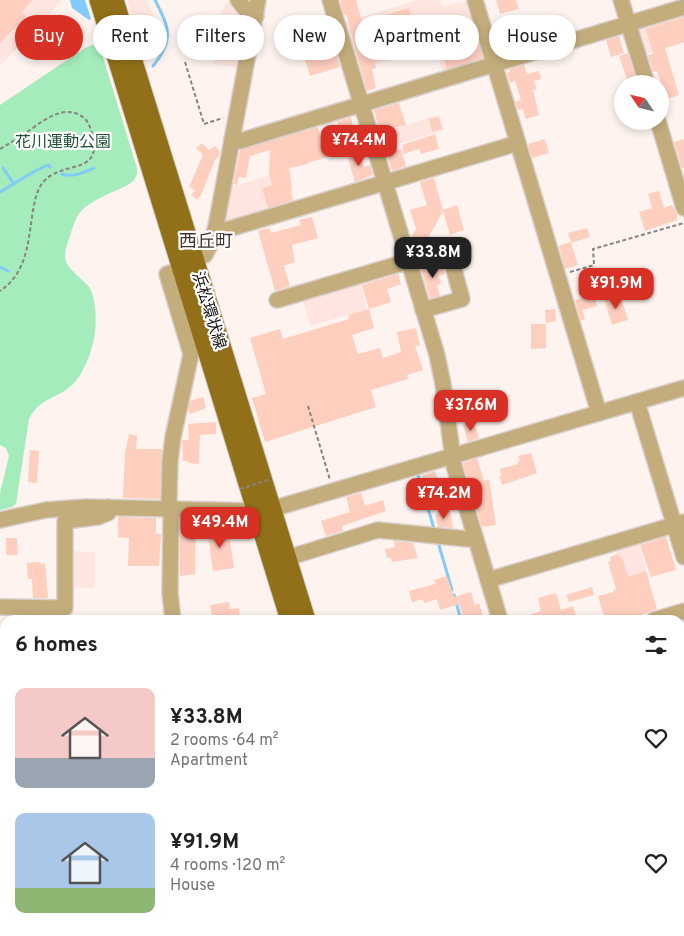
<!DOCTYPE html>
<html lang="en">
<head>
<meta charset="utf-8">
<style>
	:root { --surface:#fff; --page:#f6f6f6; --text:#202124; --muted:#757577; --accent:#d93025 }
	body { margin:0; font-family:Overpass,"Noto Sans JP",sans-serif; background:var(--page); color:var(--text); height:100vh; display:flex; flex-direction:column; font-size:19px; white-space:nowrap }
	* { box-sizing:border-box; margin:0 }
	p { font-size:16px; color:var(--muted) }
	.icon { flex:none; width:28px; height:28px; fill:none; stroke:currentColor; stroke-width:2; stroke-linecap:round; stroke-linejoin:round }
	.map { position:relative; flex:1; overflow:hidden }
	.side { position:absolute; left:0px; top:615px; width:685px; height:321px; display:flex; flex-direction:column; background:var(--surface); border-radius:15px 15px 0 0; box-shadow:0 2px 8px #0003 }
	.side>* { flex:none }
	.banner { position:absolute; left:15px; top:15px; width:655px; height:45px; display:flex; gap:10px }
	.needle { width:32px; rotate:305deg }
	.fabs { position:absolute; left:614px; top:75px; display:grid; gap:10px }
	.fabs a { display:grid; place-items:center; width:55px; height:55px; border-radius:50%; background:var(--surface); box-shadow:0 2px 8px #0003; font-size:25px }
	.price { position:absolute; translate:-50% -42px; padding:0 11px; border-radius:10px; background:var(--accent); color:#fff; font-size:16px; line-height:32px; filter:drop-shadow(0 1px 2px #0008) }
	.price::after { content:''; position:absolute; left:50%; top:30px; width:15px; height:11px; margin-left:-8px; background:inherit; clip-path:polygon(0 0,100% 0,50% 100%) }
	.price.on { background:#222; color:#fff }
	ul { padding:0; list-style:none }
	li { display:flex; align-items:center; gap:15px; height:125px; padding:0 15px }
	li span { display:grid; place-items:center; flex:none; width:140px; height:100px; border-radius:10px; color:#555 }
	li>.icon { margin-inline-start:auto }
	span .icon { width:60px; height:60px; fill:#fffc; stroke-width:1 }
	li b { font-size:21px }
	h2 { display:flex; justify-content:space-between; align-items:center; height:60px; padding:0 15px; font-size:21px }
	.chip { padding:0 18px; border-radius:22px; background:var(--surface); box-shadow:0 2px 8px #0003; font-size:18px; line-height:45px }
	.chip.on { background:var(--accent); color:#fff }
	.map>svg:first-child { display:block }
	.industrial { fill:#ffe5df }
	.green { fill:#a5ecbc }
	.water { fill:#80cbf7 }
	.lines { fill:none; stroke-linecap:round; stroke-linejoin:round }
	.stream { stroke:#80cbf7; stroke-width:3 }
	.building { fill:#fecebf }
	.minor-casing { stroke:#d9cfcb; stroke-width:18 }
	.major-casing { stroke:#d9cfcb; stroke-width:21 }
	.path { stroke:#89827f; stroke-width:2; stroke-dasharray:4 2.5; stroke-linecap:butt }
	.minor { stroke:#c4ad7c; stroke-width:15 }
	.major { stroke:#927019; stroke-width:19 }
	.path-bridge { stroke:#89827f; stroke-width:2; stroke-dasharray:4 2.5; stroke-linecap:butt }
	.labels { text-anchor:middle; stroke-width:4.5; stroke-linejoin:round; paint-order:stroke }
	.park-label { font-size:16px; fill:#205435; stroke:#fff }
	.street-label { font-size:16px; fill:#15110f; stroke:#fff }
	.neighbourhood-label { font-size:18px; fill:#403531; stroke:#fff }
</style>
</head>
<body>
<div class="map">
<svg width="684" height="936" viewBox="0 0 684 936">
	<rect width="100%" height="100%" fill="#fef3ef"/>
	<g class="industrial">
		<path d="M0 0H62L0 66Z"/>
		<path d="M127 0H146L158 25 160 41 155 50 146 62Z"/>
		<path d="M230 0H234L251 20 242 69 213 63 217 33 223 18 221 11Z"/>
		<path d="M418 0H439L442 7 470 0 487 59 444 75 435 47 355 71 343 23Z"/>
		<path d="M684 11V42L642 55 636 25Z"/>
		<path d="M439 115 444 130 379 150 374 135Z"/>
		<path d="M290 170 294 206 222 227 227 188Z"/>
		<path d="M359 279 367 309 310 326 302 296Z"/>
		<path d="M637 539 649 579 626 586 614 546Z"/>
		<path d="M68 551 95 552V588L68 587Z"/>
	</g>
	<g class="green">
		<path d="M92 45 99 48 102 54 137 168C138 176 135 180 128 185 114 192 88 201 79 214 74 221 72 230 69 239 66 247 63 256 67 264 73 273 82 279 89 287 97 298 97 329 93 343 90 356 83 374 73 384 58 399 40 397 29 419L16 504 12 507 0 510V493L9 456 6 448 0 445V105L85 48Z"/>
		<path d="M0 665H5V745L0 743Z"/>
		<path d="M0 749 5 752V864L0 860V823L3 804 0 801Z"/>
		<path d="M684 793V843L680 844V794Z"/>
	</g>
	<path class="water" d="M70 0H85L91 19 89 20 72 8Z"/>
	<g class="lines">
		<g class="stream">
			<path d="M153 66C174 40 170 29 155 0"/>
			<path d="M3 168 14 184"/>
			<path d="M62 174C72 178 85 172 94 168"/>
			<path d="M0 192 35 171 48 165 50 167"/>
			<path d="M0 267 8 271"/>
			<path d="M418 475 435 532"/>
			<path d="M438 542 452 590"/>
			<path d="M454 595 461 620"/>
		</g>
	</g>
	<g class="building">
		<path d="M0 0H32L22 12 26 16 0 43Z"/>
		<path d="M340 0H356L362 22 409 8 421 48 374 62 376 68 372 69 376 88 367 91 346 14 344 15Z"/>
		<path d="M496 0H516L519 9 500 14Z"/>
		<path d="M684 17V42L665 48 679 95 666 99 657 71 653 72 648 55 653 54 646 29Z"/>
		<path d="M472 22 483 58 447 69 436 33Z"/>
		<path d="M330 32 340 67 310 76 300 43Z"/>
		<path d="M619 36 624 53 611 57 606 40Z"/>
		<path d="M628 53 636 80 628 82 619 56Z"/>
		<path d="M524 65 527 74 539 71 541 79 534 81 537 89 533 90 539 115 526 119 523 109 518 110 515 102 521 100 515 81 510 83 507 73 510 72V69Z"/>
		<path d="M399 103 406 125 393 128 392 125 379 129 374 110Z"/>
		<path d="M351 117 354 136 336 141 340 153 308 163V164L289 168 292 191 290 192 293 200 268 208 262 188 272 185 269 174 270 150 250 156 246 178 239 177 237 185 233 184 240 150 318 127 320 137 340 131 337 122Z"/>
		<path d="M439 117 442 129 432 132 429 119Z"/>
		<path d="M435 134 439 149 421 154 419 149 404 154 402 145Z"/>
		<path d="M545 139 549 153 532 158 528 144Z"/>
		<path d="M684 139V168H682L674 142Z"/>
		<path d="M202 143 209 150 215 146 220 152 219 156 215 160 201 195 197 200 191 195 195 190 189 187 203 155 196 148Z"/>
		<path d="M401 149 406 166 392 171 387 153Z"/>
		<path d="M359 152 364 167 370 165 373 175 355 182 347 155Z"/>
		<path d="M434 178 443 210 457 205 464 230 450 235 443 211 422 249 414 245 411 237 416 229 410 210 427 205 420 182Z"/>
		<path d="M659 191 664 208 672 205 677 214V220L645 231 639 212 652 208 648 194Z"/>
		<path d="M312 217 318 238 292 245 295 262 284 266 290 286 275 291 258 231 269 228 271 233 301 225 299 220Z"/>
		<path d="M587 228 590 237 571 243 578 265 565 269 559 246 571 242 568 233Z"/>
		<path d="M442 263 445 274 439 276 441 284 437 285 440 296 430 298 421 269Z"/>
		<path d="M398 274 401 284 387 289 391 302 369 309 362 285Z"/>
		<path d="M594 294 597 306 582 310 585 319 581 321 575 300Z"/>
		<path d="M620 294 628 320 612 325 604 299Z"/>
		<path d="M369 309 374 328 352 335 358 354 380 348 383 358 401 352 397 332 416 328 420 345 415 346 423 370 407 375 408 379 371 390 376 407 265 442 252 398 266 394 250 338 280 329 283 339 349 319 348 315Z"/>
		<path d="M555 309 556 321 546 323 545 310Z"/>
		<path d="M531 324H546V348L531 349Z"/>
		<path d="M203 397 206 408 190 414 188 410 190 401Z"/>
		<path d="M216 422V434L200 435 199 464 188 463V461H183L182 440H189L188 424Z"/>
		<path d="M474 422 479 438 468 442 463 425Z"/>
		<path d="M129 434 137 436 136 449H162L160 499 123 498 125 452Z"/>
		<path d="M30 450 39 451 37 483 28 482Z"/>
		<path d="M531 453 537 473 502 485 499 476H502L500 469 518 464 517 462 520 461 518 456Z"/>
		<path d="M477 458 484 481 489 479 496 525 482 527 463 464V463Z"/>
		<path d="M435 471 441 491 428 495 422 475Z"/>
		<path d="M361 493 365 506 383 500 386 511 342 526 343 531 326 536 321 521 350 512 346 497Z"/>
		<path d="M450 511 453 528 438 527 435 514Z"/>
		<path d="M118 517 156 518V534H161L159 566H128L129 538 118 537Z"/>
		<path d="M180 519H196L195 574 180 576Z"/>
		<path d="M228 527 234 568 213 571 207 530Z"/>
		<path d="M666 537 676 570 651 577 640 545Z"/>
		<path d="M6 538H17L18 555H6Z"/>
		<path d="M394 541 413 543 418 558 392 562 391 558H387L385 549 395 547Z"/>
		<path d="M619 554 620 558 622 557 628 577 646 571 657 609 628 620H605L598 596 614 592 613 590 616 589 608 562 611 561 610 557Z"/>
		<path d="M40 562V564L45 563 48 598H33L32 579H28L27 563Z"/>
		<path d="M447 576 454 597 471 592 475 605 479 603 484 620H464L459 604 440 610 437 599 424 603 423 599 412 602 409 591 435 584 434 580Z"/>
		<path d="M592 587 594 595 569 602 566 595Z"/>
		<path d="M556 593 561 610 573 606 577 620H522V618L541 611 538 598Z"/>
		<path d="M229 602 230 609 239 608 240 620H222L221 615 212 616 210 605Z"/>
	</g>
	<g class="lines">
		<g class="minor-casing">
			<g id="minor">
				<path d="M238 0 250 15 256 16"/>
				<path d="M330 0 437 355 443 384 454 466 500 620"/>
				<path d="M475 0 599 413"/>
				<path d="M621 0 647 84"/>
				<path d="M658 121 684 208"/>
				<path d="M232 139 240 141 684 7"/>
				<path d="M215 229 222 231 518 143"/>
				<path d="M194 258 205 255 214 237 258 0"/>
				<path d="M409 263 449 251 462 299 423 310"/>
				<path d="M277 300 409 261"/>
				<path d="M637 402 684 557"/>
				<path d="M0 520 46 510 86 507 256 511 272 509 684 388"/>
				<path d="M287 558 378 530 468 539 475 537"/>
				<path d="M488 580 684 522"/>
				<path d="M0 607 65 608V521L98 517 108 513V507"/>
				<path d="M173 620 170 593 171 517 169 499 170 461 173 437 191 354 167 274 182 269"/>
				<path d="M654 620 684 611"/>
				<path d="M680 701 684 700"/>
				<path d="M680 790 684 789"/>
				<path d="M680 849 684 848"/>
				<path d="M122 931 123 936"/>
				<path d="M269 931 270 936"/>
				<path d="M593 931 595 936"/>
				<path d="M44 936 52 931"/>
				<path d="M75 936 83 931"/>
				<path d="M340 936 359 931"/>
			</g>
		</g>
		<g class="major-casing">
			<g id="major">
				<path d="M99 0 290 620"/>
				<path d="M114 0 306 620"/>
				<path d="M386 931 387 936"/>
				<path d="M402 931 404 936"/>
			</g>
		</g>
		<g class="path">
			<path d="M185 62 204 124 223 118"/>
			<path d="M0 149C8 144 16 140 23 135 39 124 64 101 84 118 90 123 91 131 93 138 101 177 58 159 41 185 36 193 35 201 33 210 28 241 28 272 0 291"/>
			<path d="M570 272 594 265 593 249 684 223"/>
			<path d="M308 406 330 480"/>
			<path d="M0 746 5 749"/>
		</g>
		<use href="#minor" class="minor"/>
		<use href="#major" class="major"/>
		<path class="path-bridge" d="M240 489 271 479"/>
	</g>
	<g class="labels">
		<g class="park-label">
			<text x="63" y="147">花川運動公園</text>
		</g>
		<g class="street-label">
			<text transform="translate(210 310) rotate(73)" y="6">浜松環状線</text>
		</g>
		<g class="neighbourhood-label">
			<text x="206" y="247">西丘町</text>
		</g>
	</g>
</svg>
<div class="fabs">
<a><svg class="needle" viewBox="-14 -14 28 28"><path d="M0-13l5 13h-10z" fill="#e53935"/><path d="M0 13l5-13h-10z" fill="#757577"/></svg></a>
</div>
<b class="price" style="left:359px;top:167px">¥74.4M</b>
<b class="price on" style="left:433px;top:279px">¥33.8M</b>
<b class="price" style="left:616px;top:310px">¥91.9M</b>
<b class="price" style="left:471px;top:432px">¥37.6M</b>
<b class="price" style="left:444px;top:520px">¥74.2M</b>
<b class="price" style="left:220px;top:549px">¥49.4M</b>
<div class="banner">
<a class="chip on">Buy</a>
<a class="chip">Rent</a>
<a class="chip">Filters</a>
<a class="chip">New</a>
<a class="chip">Apartment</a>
<a class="chip">House</a>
</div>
<section class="side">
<h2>6 homes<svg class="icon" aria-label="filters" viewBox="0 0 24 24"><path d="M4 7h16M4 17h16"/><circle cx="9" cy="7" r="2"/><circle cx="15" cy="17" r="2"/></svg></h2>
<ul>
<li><span style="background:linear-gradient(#f6c9c9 70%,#9aa5b1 0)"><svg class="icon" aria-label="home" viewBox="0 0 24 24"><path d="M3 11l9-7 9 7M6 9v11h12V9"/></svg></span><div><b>¥33.8M</b><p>2 rooms · 64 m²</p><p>Apartment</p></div><svg class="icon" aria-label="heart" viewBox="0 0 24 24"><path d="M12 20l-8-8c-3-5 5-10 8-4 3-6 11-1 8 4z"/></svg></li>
<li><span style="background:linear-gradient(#a9c7e8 75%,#8fb573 0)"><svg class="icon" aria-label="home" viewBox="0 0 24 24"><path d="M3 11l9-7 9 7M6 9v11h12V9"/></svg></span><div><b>¥91.9M</b><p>4 rooms · 120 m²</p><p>House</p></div><svg class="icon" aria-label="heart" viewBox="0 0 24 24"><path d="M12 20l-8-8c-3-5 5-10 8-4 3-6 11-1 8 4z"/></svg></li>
</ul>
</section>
</div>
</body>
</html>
